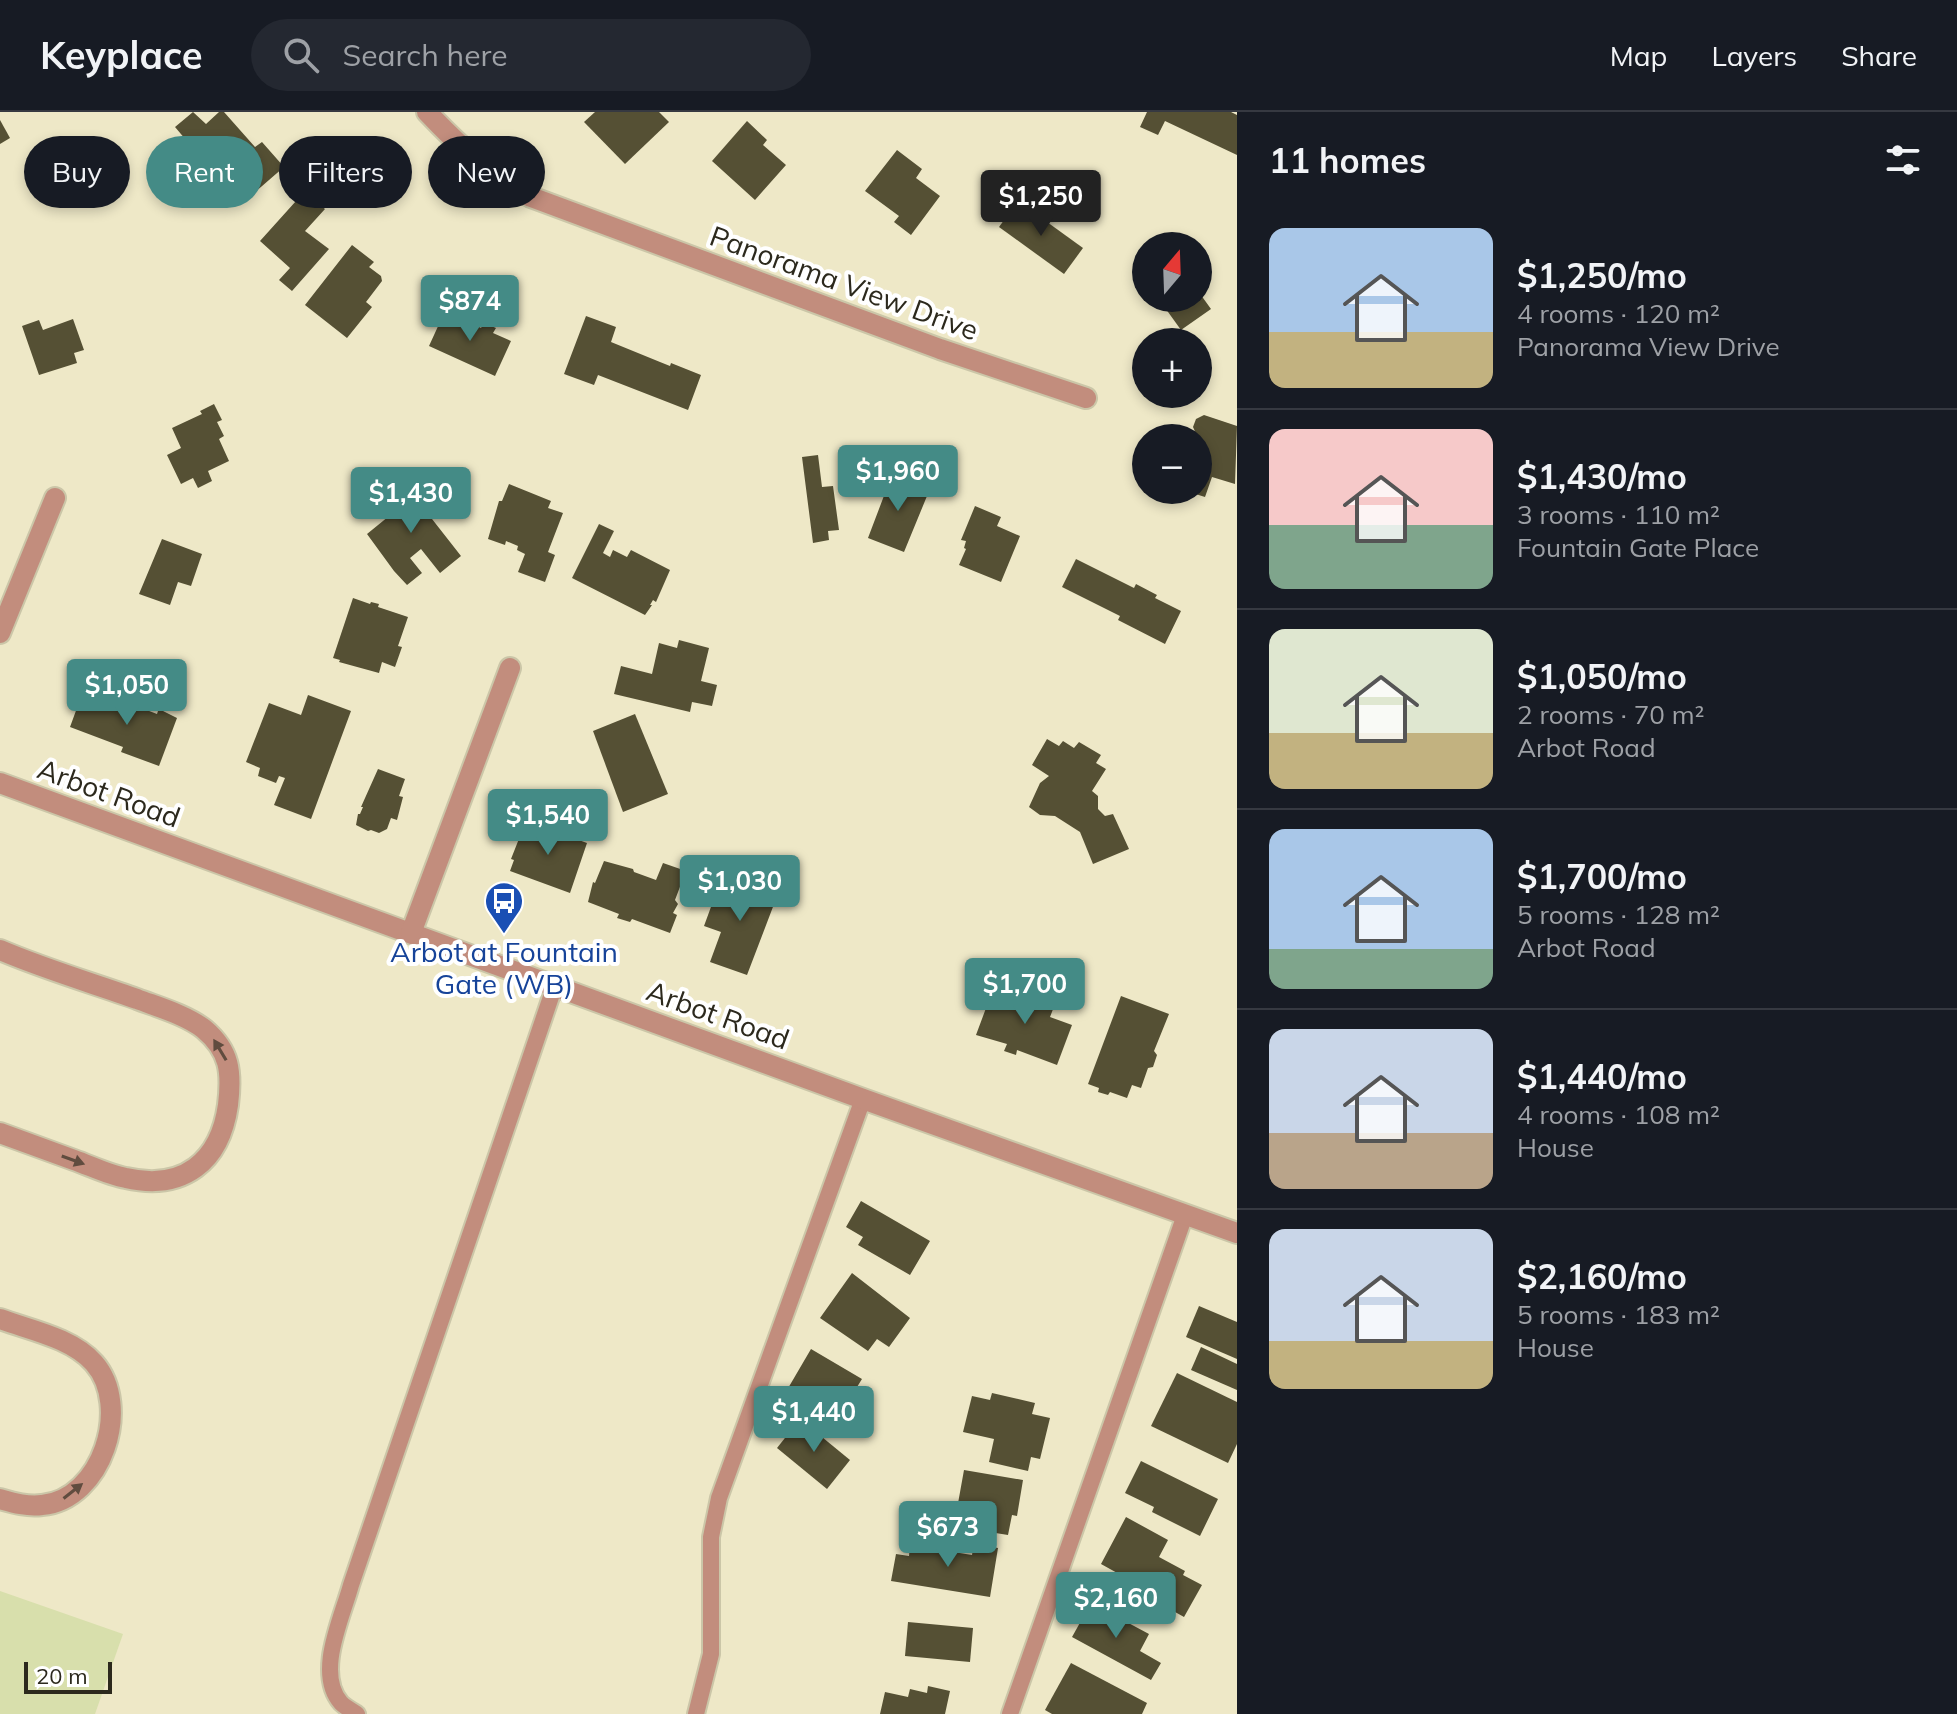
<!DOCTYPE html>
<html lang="en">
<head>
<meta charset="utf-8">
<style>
	:root { --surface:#171b24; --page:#242831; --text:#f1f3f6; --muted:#9ea1a6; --line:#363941; --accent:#448b86 }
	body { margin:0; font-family:Mulish,sans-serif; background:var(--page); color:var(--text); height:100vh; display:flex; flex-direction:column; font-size:30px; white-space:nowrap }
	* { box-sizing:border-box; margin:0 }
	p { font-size:26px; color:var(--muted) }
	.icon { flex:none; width:44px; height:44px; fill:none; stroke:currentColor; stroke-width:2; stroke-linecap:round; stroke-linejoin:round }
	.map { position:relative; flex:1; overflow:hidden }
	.sheet { display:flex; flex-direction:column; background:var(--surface); width:720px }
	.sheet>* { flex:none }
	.hud { position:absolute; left:24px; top:24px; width:760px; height:72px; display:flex; gap:16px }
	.needle { width:52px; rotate:19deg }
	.buttons { position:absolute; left:1132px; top:120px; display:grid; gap:16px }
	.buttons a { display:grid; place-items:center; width:80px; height:80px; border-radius:50%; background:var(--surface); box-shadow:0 4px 12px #0003; font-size:40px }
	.scale { position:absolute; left:24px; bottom:20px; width:88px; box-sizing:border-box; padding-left:8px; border:4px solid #2c291d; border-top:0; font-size:22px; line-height:28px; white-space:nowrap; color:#2c291d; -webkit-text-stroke:6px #fff; paint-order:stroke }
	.price { position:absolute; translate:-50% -68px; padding:0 18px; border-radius:8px; background:var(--accent); color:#fff; font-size:26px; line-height:52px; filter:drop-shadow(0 2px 4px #0008) }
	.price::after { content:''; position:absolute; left:50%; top:48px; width:24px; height:18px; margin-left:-12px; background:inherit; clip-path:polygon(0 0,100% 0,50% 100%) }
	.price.selected { background:#222; color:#fff }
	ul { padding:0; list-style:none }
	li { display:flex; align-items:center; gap:24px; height:200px; padding:0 32px }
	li+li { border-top:2px solid var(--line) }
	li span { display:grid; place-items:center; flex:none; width:224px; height:160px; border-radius:16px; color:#555 }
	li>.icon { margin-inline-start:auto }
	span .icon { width:96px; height:96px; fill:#fffc; stroke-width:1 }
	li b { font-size:34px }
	h2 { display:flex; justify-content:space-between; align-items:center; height:96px; padding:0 32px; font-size:34px }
	.chip { padding:0 28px; border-radius:36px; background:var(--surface); box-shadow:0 4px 12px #0003; font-size:28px; line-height:72px }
	.chip.selected { background:var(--accent); color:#fff }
	header { display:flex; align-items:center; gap:48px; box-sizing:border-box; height:112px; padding:0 40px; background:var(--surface); border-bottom:2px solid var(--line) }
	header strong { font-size:38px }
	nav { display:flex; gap:44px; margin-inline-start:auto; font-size:28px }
	.search { width:560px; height:72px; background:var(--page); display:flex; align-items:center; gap:20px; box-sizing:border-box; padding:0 28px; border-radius:44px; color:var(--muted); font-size:30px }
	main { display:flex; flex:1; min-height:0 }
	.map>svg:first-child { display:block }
	.green { fill:#d8dfac }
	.building { fill:#555034 }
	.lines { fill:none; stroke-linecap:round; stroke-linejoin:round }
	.lane-casing { stroke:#cbc6a8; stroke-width:20 }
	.street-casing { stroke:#cbc6a8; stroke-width:24 }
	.lane { stroke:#c28d7d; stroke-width:16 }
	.street { stroke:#c28d7d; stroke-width:20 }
	.oneway { fill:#604c3f }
	.labels { text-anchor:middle; stroke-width:8; stroke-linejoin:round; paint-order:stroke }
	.street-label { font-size:28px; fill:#2c291d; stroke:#fff }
	.transit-label { font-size:28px; fill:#164399; stroke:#fff }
</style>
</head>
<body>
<header>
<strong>Keyplace</strong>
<div class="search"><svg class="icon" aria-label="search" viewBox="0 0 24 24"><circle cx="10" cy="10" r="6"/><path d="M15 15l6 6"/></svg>Search here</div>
<nav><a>Map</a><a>Layers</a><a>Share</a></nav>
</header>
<main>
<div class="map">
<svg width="1237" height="1602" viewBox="0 0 1237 1602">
	<rect width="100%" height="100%" fill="#eee8c7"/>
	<path class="green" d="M0 1479 123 1522 95 1602H0Z"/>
	<g class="building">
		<path d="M193 0 206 12 219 0H224L255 35 262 30 284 55 246 88 224 63 219 67 175 15Z"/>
		<path d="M595 0H659L669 10 625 52 584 10Z"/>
		<path d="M1147 0H1231L1237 3V43L1165 9 1158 23 1140 15Z"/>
		<path d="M0 8 10 26 0 32Z"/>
		<path d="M747 9 767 28 763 33 786 53 755 88 712 49Z"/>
		<path d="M897 38 922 57 916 66 940 84 911 123 894 110 899 104 865 79Z"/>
		<path d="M305 79 325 97 305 119 329 137 292 179 279 168 290 156 260 129Z"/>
		<path d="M1018 89 1083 136 1064 162 999 115Z"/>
		<path d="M352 133 374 150 369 155 381 164 382 169 366 190 372 195 347 226 305 193Z"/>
		<path d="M1198 179 1211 197 1181 218 1158 186H1198Z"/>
		<path d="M445 199 481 216 484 211 496 216 493 221 511 229 495 264 429 234Z"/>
		<path d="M586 204 616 215 611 230 660 250 670 254 671 251 701 263 688 298 598 263 594 273 564 262Z"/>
		<path d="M73 207 84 238 74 241 77 251 39 263 22 214 39 208 43 218Z"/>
		<path d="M214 292 222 308 217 310 224 324 219 327 229 349 208 359 212 369 198 376 193 366 181 372 167 343 181 336 172 316 202 302 200 299Z"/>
		<path d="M1204 303 1237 314 1235 372 1212 365 1205 385 1186 379 1198 378V326L1193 315 1196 307Z"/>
		<path d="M818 343 822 375 833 374 839 418 828 419 829 428 813 431 802 345Z"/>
		<path d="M893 360 920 369 916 380 927 384 904 440 868 426Z"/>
		<path d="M413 365 422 378 414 384 461 444 440 461 421 437 410 446 422 461 407 473 394 459 367 422 394 400 384 388Z"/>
		<path d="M509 372 551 389 548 396 563 401 548 440 555 443 545 470 518 460 525 442 517 438 518 434 506 429 505 433 488 427 499 389H502Z"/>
		<path d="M975 394 1001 405 997 414 1020 424 1001 470 959 453 966 437 964 436 966 429 961 428Z"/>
		<path d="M599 412 614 419 603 441 610 445 613 438 627 445 631 438 670 458 656 490 653 488 650 493H652L645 503 572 466Z"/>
		<path d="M162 427 202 442 191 474 178 470 170 493 139 482Z"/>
		<path d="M1076 447 1134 476 1136 472 1157 483 1155 486 1181 499 1165 532 1118 508 1120 504 1062 475Z"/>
		<path d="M353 486 370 492 371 490 379 492 378 495 408 505 398 534 402 535 395 555 382 550 379 561 339 550 340 548 333 546Z"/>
		<path d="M679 528 709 536 701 569 717 573 712 594 692 590 690 600 614 582 621 554 652 562 659 531 677 536Z"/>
		<path d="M116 583 145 594 144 597 157 602 158 599H163L177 606 159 654 121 640 123 635 70 615 81 585 112 596Z"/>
		<path d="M308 583 351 599 311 707 274 693 285 666 279 664 276 671 258 664 260 656 246 650 269 591 301 603Z"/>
		<path d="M635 602 668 682 623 700 593 619Z"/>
		<path d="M1047 627 1059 634 1063 629 1074 636 1079 630 1101 643 1096 651 1106 657 1092 679 1098 684V697L1105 704 1113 702 1129 737 1093 752 1080 720 1055 704 1040 703 1029 695 1040 671 1049 664 1032 653Z"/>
		<path d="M378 657 405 667 399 684 403 685 397 708 391 706 387 717 379 721 371 718 368 719 356 713 358 702H360L363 695H361Z"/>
		<path d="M526 709 587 731 570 781 510 759 514 748 511 747Z"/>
		<path d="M604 749 633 757 634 760 656 768 663 751 686 759 675 788 678 792 673 801 677 803 670 821 632 807 630 810 617 806 619 802 588 790 593 770 595 771Z"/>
		<path d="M741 765 779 779 747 863 710 850 721 820 704 814 719 773 735 779Z"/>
		<path d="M1029 879 1053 888 1055 892 1050 905 1072 913 1057 953 1017 938 1016 943 1004 939 1007 932 976 923 992 880 1021 891 1025 881Z"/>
		<path d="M1121 884 1169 902 1154 939 1157 943 1153 955 1148 956 1141 976 1132 973 1127 986 1110 980 1108 983 1098 980 1099 976 1088 972Z"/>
		<path d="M861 1089 930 1129 910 1163 858 1133 863 1125 846 1115Z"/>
		<path d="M852 1161 910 1206 889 1235 877 1227 868 1239 820 1206Z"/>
		<path d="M1199 1194 1237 1210V1247L1186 1225Z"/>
		<path d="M1201 1235 1237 1252V1278L1191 1258Z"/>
		<path d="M811 1237 862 1267 844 1296 857 1304 850 1315 787 1278Z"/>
		<path d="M1177 1261 1237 1290V1332L1228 1351 1151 1314Z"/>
		<path d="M992 1281 1035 1291 1032 1302 1050 1306 1040 1347 1031 1345 1028 1359 989 1350 994 1327 963 1320 972 1284 990 1288Z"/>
		<path d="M800 1307 850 1348 827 1377 777 1336Z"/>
		<path d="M1141 1349 1218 1387 1200 1424 1152 1400 1154 1395 1125 1381Z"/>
		<path d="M964 1358 1023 1368 1017 1404 1012 1403 1008 1423 977 1418 978 1411 955 1408Z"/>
		<path d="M1126 1405 1168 1428 1159 1445 1185 1459 1183 1463 1202 1473 1184 1505 1134 1477 1137 1472 1101 1452Z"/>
		<path d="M974 1431 998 1436 990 1485 891 1469 896 1442 909 1444 910 1433 972 1443Z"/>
		<path d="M1091 1491 1149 1522 1140 1539 1161 1551 1151 1568 1072 1525Z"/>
		<path d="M908 1510 973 1516 970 1550 905 1544Z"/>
		<path d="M1071 1551 1147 1591 1142 1602H1052L1045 1598Z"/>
		<path d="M928 1574 950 1579 945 1602H880L885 1580 908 1585 910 1577 927 1581Z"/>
	</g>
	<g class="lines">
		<g class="lane-casing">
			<g id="lane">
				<path d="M357 1602C352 1599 345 1595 341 1591 315 1561 342 1506 351 1473L555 873"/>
				<path d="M696 1602 711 1542V1425L719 1386 863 987"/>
				<path d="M1010 1602 1185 1103"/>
			</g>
		</g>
		<g class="street-casing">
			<g id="street">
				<path d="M427 0C460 35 489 61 531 85L940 237 1086 286"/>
				<path d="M0 521 55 386"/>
				<path d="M0 671 863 987 1237 1121"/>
				<path d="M411 821 510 556"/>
				<path d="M0 838C44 857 92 871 137 887 158 895 186 903 204 917 230 939 232 960 228 993 220 1050 183 1079 126 1066 109 1063 91 1054 74 1048 50 1039 25 1030 0 1021"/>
				<path d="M0 1207C30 1218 72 1226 94 1251 132 1294 102 1388 42 1393 28 1395 14 1391 0 1387"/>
			</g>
		</g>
		<use href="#lane" class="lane"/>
		<use href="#street" class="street"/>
	</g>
	<defs><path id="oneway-solid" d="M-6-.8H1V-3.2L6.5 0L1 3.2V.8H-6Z" transform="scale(2)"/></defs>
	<g class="oneway">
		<use href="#oneway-solid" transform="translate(220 938) rotate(-121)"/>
		<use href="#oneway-solid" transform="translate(73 1048) rotate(20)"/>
		<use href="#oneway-solid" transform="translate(73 1379) rotate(-38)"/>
	</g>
	<defs>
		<g id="bus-pin" transform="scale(2)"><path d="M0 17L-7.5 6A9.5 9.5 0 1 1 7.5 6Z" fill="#1a4fb4" stroke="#fff"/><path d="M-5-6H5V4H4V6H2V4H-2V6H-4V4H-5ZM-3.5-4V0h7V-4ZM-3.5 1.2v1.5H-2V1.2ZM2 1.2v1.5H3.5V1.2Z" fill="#fff"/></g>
	</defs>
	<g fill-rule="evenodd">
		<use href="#bus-pin" x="504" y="789"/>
	</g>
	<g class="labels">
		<g class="street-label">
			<text transform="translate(844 171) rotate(20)" y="10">Panorama View Drive</text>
			<text transform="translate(109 681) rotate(20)" y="10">Arbot Road</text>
			<text transform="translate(718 903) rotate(20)" y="10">Arbot Road</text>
		</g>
		<g class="transit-label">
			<text x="504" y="850">Arbot at Fountain<tspan x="504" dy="32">Gate (WB)</tspan></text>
		</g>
	</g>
</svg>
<div class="buttons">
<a><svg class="needle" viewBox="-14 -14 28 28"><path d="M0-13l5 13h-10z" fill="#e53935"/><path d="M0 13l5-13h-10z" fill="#9ea1a6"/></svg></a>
<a>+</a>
<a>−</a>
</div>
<div class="scale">20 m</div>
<b class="price selected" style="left:1041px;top:126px">$1,250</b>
<b class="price" style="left:470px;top:231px">$874</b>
<b class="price" style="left:898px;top:401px">$1,960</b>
<b class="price" style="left:411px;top:423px">$1,430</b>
<b class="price" style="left:127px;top:615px">$1,050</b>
<b class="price" style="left:548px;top:745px">$1,540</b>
<b class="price" style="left:740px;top:811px">$1,030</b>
<b class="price" style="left:1025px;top:914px">$1,700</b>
<b class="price" style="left:814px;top:1342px">$1,440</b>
<b class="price" style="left:948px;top:1457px">$673</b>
<b class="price" style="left:1116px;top:1528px">$2,160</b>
<div class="hud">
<a class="chip">Buy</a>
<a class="chip selected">Rent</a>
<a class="chip">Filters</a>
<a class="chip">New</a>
</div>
</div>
<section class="sheet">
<h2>11 homes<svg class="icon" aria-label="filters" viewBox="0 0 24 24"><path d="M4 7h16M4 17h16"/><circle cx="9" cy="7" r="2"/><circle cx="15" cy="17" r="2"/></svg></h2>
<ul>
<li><span style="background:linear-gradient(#a9c7e8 65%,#c2b280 0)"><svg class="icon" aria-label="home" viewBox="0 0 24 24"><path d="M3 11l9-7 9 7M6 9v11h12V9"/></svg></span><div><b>$1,250/mo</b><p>4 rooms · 120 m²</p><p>Panorama View Drive</p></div></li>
<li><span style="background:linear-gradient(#f6c9c9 60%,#7fa58c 0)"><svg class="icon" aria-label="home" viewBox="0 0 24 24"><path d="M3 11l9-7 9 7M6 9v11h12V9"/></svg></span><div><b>$1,430/mo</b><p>3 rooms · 110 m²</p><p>Fountain Gate Place</p></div></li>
<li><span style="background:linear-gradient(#dfe7d0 65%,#c2b280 0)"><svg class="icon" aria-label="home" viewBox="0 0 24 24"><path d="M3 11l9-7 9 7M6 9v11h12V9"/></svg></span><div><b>$1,050/mo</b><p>2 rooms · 70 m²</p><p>Arbot Road</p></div></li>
<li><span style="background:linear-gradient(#a9c7e8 75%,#7fa58c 0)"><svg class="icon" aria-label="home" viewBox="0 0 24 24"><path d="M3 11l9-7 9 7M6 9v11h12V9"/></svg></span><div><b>$1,700/mo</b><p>5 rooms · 128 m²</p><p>Arbot Road</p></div></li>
<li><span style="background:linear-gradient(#c9d6e8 65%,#b9a48a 0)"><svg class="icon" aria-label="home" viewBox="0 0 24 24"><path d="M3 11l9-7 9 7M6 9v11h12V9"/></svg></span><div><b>$1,440/mo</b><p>4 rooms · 108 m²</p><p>House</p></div></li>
<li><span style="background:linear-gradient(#c9d6e8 70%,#c2b280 0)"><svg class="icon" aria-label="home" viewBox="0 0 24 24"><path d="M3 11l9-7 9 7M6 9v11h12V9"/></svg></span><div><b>$2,160/mo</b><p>5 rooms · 183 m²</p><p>House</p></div></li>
</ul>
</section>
</main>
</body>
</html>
